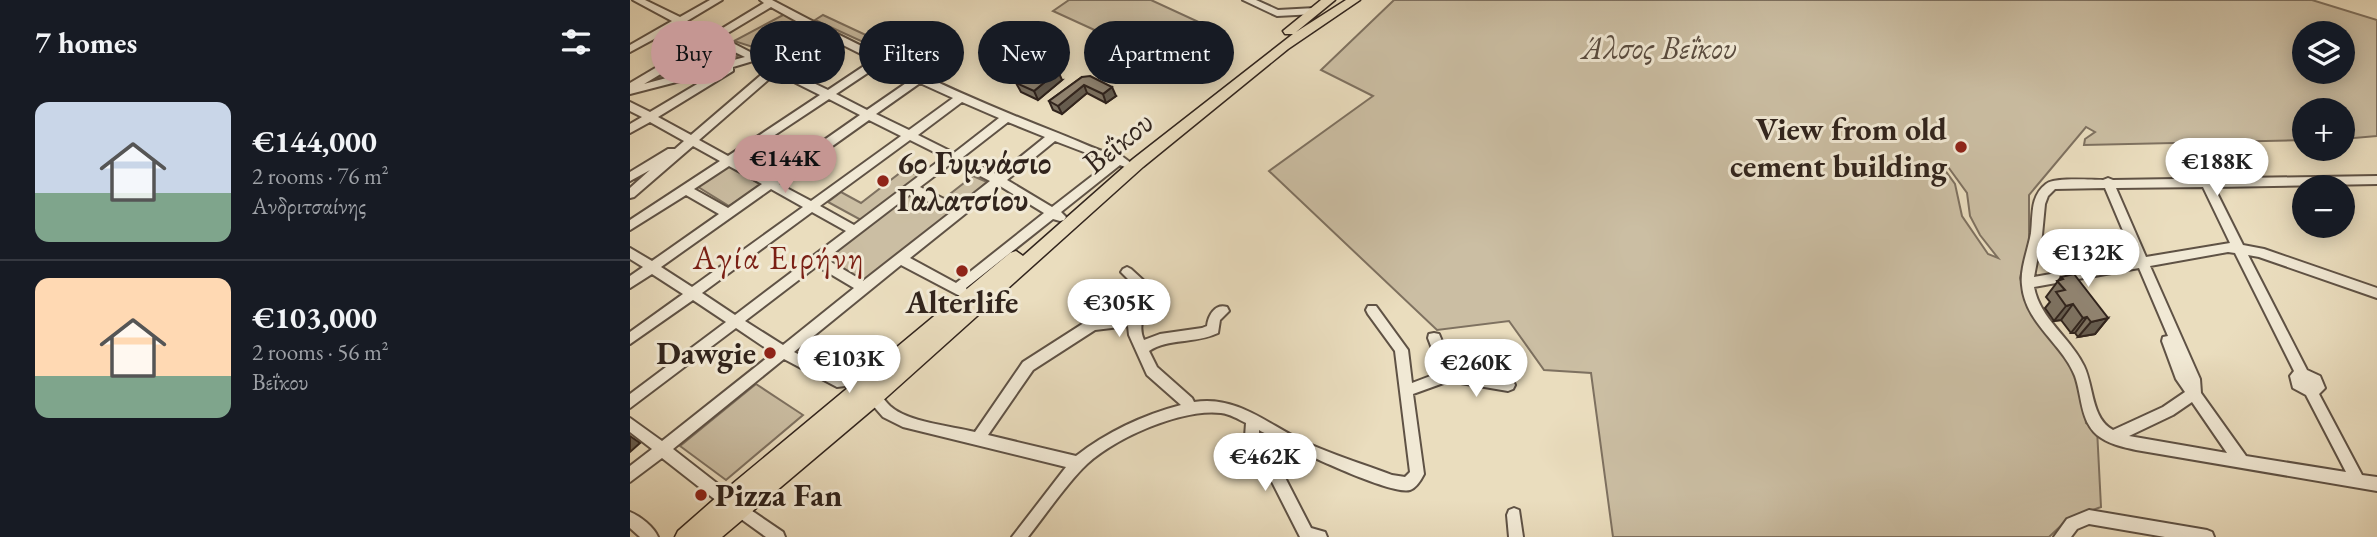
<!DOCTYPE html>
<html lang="en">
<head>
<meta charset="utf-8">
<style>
	:root { --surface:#171b24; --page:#20242c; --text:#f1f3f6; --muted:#9ea1a6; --line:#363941; --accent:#c59692 }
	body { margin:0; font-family:"EB Garamond",serif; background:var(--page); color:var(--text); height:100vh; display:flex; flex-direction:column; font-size:26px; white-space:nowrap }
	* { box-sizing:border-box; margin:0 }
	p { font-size:23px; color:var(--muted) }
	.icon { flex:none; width:38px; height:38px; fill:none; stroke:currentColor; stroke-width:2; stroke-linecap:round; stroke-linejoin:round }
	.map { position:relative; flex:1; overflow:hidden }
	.sheet { display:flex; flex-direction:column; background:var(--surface); width:630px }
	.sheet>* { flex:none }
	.top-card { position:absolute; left:21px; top:21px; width:665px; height:63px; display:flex; gap:14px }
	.fabs { position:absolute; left:1662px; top:21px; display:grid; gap:14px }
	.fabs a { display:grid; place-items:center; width:63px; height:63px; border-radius:50%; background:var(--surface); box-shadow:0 4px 18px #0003; font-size:35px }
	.price { position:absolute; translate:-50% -60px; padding:0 16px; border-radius:24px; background:#fff; color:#222; font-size:23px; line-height:46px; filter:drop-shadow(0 2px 4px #0008) }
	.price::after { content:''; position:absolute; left:50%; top:42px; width:21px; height:16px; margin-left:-10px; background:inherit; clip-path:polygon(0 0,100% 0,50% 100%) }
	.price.on { background:var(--accent); color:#111 }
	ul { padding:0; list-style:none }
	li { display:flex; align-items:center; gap:21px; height:175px; padding:0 35px }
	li+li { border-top:2px solid var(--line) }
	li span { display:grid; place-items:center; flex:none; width:196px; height:140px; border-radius:14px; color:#555 }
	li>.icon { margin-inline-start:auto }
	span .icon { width:84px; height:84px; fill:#fffc; stroke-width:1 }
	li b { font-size:30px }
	h2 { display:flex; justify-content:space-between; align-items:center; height:84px; padding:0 35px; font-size:30px }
	.pill { padding:0 24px; border-radius:32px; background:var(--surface); box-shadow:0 4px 18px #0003; font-size:24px; line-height:63px }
	.pill.on { background:var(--accent); color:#111 }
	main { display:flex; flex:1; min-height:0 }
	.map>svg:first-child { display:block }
	.green { fill:#cbbea3; stroke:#7e7160; stroke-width:2; fill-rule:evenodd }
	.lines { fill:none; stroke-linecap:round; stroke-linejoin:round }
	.minor-casing { stroke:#5f5245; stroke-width:4 }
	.major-casing { stroke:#31241d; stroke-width:3 }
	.minor { fill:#f1e9d5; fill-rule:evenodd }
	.major { fill:#eaddbe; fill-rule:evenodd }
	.wall { fill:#7d7261; stroke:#31241d; stroke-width:2 }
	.shaded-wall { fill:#665c4f; stroke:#31241d; stroke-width:2 }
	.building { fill:#918471; stroke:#31241d; stroke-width:2 }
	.poi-dot { fill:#8f2418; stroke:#f1e9d5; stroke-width:2.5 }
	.labels { text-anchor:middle; stroke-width:6; stroke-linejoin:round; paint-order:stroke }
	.park-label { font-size:32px; font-style:italic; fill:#584a3e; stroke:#f1e9d5 }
	.poi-label { font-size:32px; font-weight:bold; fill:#31241d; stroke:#f1e9d5; text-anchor:end }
	.street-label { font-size:32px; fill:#31241d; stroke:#f1e9d5 }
	.neighbourhood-label { font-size:33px; letter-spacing:2px; fill:#7a1f14; stroke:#f1e9d5 }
</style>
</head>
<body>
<main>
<section class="sheet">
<h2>7 homes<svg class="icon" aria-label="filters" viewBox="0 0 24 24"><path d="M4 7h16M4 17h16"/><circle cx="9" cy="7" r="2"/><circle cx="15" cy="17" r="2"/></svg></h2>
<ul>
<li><span style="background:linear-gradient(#c9d6e8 65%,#7fa58c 0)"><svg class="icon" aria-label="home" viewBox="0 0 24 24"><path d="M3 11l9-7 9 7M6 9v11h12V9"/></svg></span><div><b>€144,000</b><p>2 rooms · 76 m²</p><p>Ανδριτσαίνης</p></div></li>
<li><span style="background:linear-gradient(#ffd9b3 70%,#7fa58c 0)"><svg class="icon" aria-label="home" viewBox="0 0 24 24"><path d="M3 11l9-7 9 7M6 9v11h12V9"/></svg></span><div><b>€103,000</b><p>2 rooms · 56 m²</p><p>Βεΐκου</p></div></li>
</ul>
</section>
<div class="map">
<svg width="1747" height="537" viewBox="0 0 1747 537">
	<rect width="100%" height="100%" fill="#eaddbe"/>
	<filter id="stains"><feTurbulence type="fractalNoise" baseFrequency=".00286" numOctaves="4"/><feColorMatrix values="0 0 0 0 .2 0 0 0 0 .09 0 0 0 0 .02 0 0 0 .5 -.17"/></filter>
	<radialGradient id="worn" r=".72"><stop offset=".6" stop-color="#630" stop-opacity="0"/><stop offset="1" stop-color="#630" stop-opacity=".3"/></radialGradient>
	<g class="green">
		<path d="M439 0H521L586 30 541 65 423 11Z"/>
		<path d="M764 0H1682L1747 20V136L1713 139V110H1675V140L1454 145 1455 139 1465 132 1456 127 1399 195V242L1390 278 1399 309 1443 364 1450 381 1456 423 1467 429 1471 507 1438 519 1419 537H983L961 373 914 370 879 321 807 330 639 171 743 96 691 70ZM1675 33H1713V72H1675ZM1316 164 1337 193 1340 216 1350 235 1368 258 1358 254 1332 216 1325 184 1312 166Z"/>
		<path d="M155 14 168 22 126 48 104 41Z"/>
		<path d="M193 15 268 50 255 52 185 20Z"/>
		<path d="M83 41 111 55 20 80Z"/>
		<path d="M97 164 131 185 99 206 65 185Z"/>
		<path d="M275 169 289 176 231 220 198 202 211 192 231 203Z"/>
		<path d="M343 176 357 182 331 204 316 197Z"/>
		<path d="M281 191 323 212 236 284 195 261Z"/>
		<path d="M126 384 173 415 96 480 50 446Z"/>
	</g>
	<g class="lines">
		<g class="minor-casing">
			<g id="minor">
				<path d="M3 0H15L50 17 80 0H92L57 21 83 34 134 3 130 0H142C236 50 329 95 428 133 449 141 471 153 493 157L501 163 495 167 490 165 431 212 436 217 434 220 430 221 423 219 336 288 338 292 336 295H328L271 265 164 352 208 375 242 372 247 374 249 378 247 382 207 387 154 359 43 449 102 495 104 500 102 505 97 507 92 505 32 458 0 482V466L22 449 0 432V418L32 441 143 353 106 328 0 408V394L96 322 63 300 0 344V332L53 294 22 274 0 288V276L13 267 0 259V248L22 261 89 214 56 195 0 230V220L90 161 63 146 4 197 0 198V188L20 170 0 181V172L38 149H45L54 141 20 122 0 133V124L12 117 0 111V102L20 112 89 71 0 94V83L76 38 50 25 0 52V45L42 21ZM141 7 168 22 122 53 91 37ZM175 26 183 30 168 43 138 51ZM191 34 243 60 198 90 152 68ZM84 42 115 57 14 84ZM157 52 144 64 134 59ZM123 61 138 69 61 135 28 117 103 71V67ZM251 64 282 79 237 110 206 94ZM146 73 190 95 98 156 69 140ZM290 83 323 98 279 130 246 114ZM199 99 230 115 140 178 107 160ZM332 102 369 118 324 153 288 135ZM239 120 271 136 181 201 149 184ZM378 122 415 137 368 175 333 157ZM280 140 314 157 224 225 190 206ZM425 141 480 162 422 207 377 180ZM323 162 360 181 328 206 290 187ZM99 166 132 184 98 208 64 189ZM370 186 414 213 326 283 280 258ZM141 189 173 207 62 287 31 267ZM282 193 320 213 233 281 196 259ZM182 212 216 231 105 315 72 293ZM187 266 224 288 153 345 115 321Z"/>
				<path d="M613 0H626L648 10 685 8 690 11 685 14 647 16Z"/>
				<path d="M1747 176V184L1584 187 1613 245 1634 249 1747 288V298L1629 257 1618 255 1677 370 1690 376 1695 388 1689 394 1732 475 1747 477V491L1506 450C1493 447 1478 444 1467 435 1450 420 1452 395 1445 376 1432 343 1395 323 1392 285 1390 269 1398 250 1401 233 1403 216 1400 196 1416 184 1425 177 1461 180 1473 180L1478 178 1483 180ZM1573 187 1600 243 1516 257 1486 188ZM1475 188 1505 259 1404 277 1412 235 1415 204 1418 196 1425 189ZM1598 252 1605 253 1664 371 1660 376 1663 388 1676 395 1716 472 1616 456 1571 393 1570 379 1520 266ZM1509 268 1538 336 1533 337 1532 341 1546 379 1555 392 1533 407 1483 430C1461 418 1464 387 1454 366 1440 337 1410 319 1404 287ZM1562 402 1597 453 1499 436 1543 415Z"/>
				<path d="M497 267 501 269 513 280C514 288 516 297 515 305 514 318 508 327 514 340L530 334 572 328 577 326C578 316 585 303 597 307L599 311 590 320 588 333C565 344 538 338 519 351L527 367 562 398 564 402C608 395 638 425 675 442 703 455 733 464 762 475L775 477 780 472 765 351 738 314 736 310 738 306H746L778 350 782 383 811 372 798 338 799 334 804 333 809 334 824 370 878 379 883 381 885 385 883 389 878 391 819 381 783 394 794 474C791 480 786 488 780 490 760 496 651 443 629 430V436L646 460 681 528 695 532 697 537H670L636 470 617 441 615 437 616 423C608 419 600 414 591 413 551 408 479 440 452 469 433 489 416 514 398 537H382L436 467 273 427 253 417 232 393 234 389C246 386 252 398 260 406 277 422 321 426 345 432L393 362 457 321 499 315 503 306 501 282 491 272 493 269ZM498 326 499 335 517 375 551 405C513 415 477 432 446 456L358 435 403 370 465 330Z"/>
				<path d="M109 502 153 532 155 537H136L104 514 102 509 104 504Z"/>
				<path d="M884 508 889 510 893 537H879L877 515 879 510Z"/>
				<path d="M1459 510 1577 530 1582 532 1584 537H1535L1459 524 1447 529 1441 537H1424L1437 519Z"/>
				<path d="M0 512C10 516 24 527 28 537H10L0 528Z"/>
			</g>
		</g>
		<g class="major-casing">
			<path id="major" d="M691 0H705L666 32 716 0H730L658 49 513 167 249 404 92 537H45L48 531 89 495 380 253 386 251 393 256 503 159 663 34H655L653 31Z"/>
		</g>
		<use href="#minor" class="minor"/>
		<use href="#major" class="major"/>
	</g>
	<g class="wall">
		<path d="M369 40 402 46 388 56 373 49Z"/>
		<path d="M452 77 486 96 476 103 457 93 432 114 423 110 419 101Z"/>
		<path d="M432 80 408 100 391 92 386 83Z"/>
		<path d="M1431 277 1478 318 1465 334 1448 337 1445 333H1441L1431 320 1424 321 1415 308 1420 302 1416 297Z"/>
	</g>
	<g class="shaded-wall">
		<path d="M398 38 402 46 388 56 384 47Z"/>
		<path d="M428 71 432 80 408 100 404 91Z"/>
		<path d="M454 85 457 93 432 114 428 106Z"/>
		<path d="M482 87 486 96 476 103 473 94Z"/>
		<path d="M1443 304 1431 320 1424 321 1436 306Z"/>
		<path d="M1457 317 1445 333H1441L1453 318Z"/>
		<path d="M1478 318 1465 334 1448 337 1461 322Z"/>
		<path d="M0 436 10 443 0 452Z"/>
	</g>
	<g class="building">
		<path d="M384 30 398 38 384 47 369 40Z"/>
		<path d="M412 64 423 66 428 71 404 91 386 83Z"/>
		<path d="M460 76 482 87 473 94 454 85 428 106 419 101 452 77Z"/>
		<path d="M1444 274 1478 318 1461 322 1457 317 1453 318 1443 304 1436 306 1426 292 1435 290 1427 281 1433 279 1431 277Z"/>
	</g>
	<g class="poi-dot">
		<circle cx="1331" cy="147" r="7"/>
		<circle cx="253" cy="181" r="7"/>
		<circle cx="332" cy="271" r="7"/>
		<circle cx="140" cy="353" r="7"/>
		<circle cx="71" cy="495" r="7"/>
	</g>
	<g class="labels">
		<g class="park-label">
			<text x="1029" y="59">Άλσος Βεΐκου</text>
		</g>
		<g class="poi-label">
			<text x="1317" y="140">View from old<tspan x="1317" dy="37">cement building</tspan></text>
			<text x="267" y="174" text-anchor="start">6ο Γυμνάσιο<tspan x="267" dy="37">Γαλατσίου</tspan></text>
			<text x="332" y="313" text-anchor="middle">Alterlife</text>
			<text x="126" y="364">Dawgie</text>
			<text x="85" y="506" text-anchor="start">Pizza Fan</text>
		</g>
		<g class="street-label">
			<text transform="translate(488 142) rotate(-39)" y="11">Βεΐκου</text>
		</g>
		<g class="neighbourhood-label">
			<text x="149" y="269">Αγία Ειρήνη</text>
		</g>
	</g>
	<rect width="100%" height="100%" filter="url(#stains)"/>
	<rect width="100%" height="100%" fill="url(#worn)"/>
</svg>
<div class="fabs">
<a><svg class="icon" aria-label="layers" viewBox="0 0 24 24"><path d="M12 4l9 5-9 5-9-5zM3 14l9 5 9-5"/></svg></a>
<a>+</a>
<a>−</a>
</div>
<b class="price on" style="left:155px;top:195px">€144K</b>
<b class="price" style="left:1587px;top:198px">€188K</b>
<b class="price" style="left:1458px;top:289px">€132K</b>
<b class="price" style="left:489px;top:339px">€305K</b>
<b class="price" style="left:219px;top:395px">€103K</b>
<b class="price" style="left:846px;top:399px">€260K</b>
<b class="price" style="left:635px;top:493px">€462K</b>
<div class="top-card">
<a class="pill on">Buy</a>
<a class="pill">Rent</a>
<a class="pill">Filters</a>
<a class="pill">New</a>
<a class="pill">Apartment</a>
</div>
</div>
</main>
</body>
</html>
